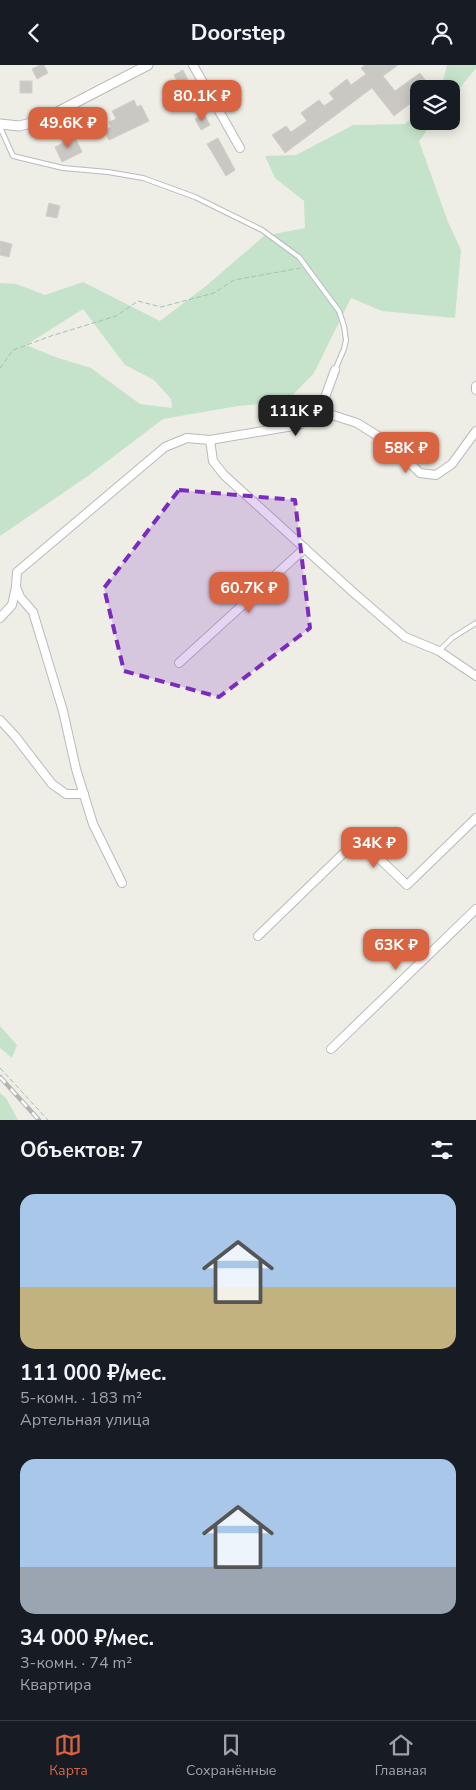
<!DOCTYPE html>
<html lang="ru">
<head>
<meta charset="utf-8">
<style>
	:root { --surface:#171b24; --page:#20242c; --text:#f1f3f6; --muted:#9ea1a6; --line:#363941; --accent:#d86442 }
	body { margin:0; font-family:"Nunito Sans",sans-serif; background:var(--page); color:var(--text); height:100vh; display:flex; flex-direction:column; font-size:19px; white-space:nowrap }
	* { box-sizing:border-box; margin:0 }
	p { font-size:16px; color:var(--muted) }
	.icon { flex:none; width:28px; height:28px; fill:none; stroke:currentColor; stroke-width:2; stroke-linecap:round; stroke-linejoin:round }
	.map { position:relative; height:1055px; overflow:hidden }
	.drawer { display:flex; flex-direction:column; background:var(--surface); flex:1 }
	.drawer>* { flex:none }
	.controls { position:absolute; left:410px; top:15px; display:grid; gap:10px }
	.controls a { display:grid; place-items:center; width:50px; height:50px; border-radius:10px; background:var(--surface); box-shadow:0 2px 12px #0003; font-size:25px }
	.price { position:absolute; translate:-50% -42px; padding:0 11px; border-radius:10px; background:var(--accent); color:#fff; font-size:16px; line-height:32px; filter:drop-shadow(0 1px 2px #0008) }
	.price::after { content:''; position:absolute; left:50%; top:30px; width:15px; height:11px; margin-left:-8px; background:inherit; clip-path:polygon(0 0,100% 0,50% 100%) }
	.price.selected { background:#222; color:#fff }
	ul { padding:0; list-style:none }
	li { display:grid; align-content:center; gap:10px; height:265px; padding:0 20px }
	li span { display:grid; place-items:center; height:155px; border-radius:15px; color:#555 }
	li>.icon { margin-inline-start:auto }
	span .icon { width:90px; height:90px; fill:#fffc; stroke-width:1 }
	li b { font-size:21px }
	h2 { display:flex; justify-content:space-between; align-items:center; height:60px; padding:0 20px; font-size:21px }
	header { display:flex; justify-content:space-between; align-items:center; height:65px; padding:0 20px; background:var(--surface); font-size:22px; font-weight:700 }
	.dock { display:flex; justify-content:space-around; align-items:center; height:70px; border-top:1px solid var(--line); background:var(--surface); font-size:14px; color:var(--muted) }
	.dock a { display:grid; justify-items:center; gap:2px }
	.dock .selected { color:var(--accent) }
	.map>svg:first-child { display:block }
	.green { fill:#c5e3ca; fill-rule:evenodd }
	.building { fill:#cac8c2; stroke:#d2d0c5 }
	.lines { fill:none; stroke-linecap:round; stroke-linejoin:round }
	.service-casing { stroke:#b8babe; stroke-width:6 }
	.minor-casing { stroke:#b8babe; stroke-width:10 }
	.tertiary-casing { stroke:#b8babe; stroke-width:11 }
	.path { stroke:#9ec4af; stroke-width:1; stroke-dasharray:5 2.5; stroke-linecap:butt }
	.service { stroke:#fff; stroke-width:4 }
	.minor { stroke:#fff; stroke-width:8 }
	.tertiary { stroke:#fff; stroke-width:9 }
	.rail-casing { stroke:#b4b4b5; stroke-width:4.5 }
	.rail { stroke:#fff; stroke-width:2.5; stroke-dasharray:8; stroke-linecap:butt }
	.marked { fill:#7b2cbf; fill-opacity:0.2; stroke:#7b2cbf; stroke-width:4; stroke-dasharray:10 6; stroke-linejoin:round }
</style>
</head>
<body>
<header><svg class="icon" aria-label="back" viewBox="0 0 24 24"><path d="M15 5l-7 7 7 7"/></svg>Doorstep<svg class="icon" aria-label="person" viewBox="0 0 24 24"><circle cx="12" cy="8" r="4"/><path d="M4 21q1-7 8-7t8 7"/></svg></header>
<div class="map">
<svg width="476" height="1055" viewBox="0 0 476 1055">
	<rect width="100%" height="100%" fill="#eeeee6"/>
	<g class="green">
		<path d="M447 0H476V3L451 34V24H441Z"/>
		<path d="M419 46V56H434L419 76 448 157 461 185 455 253 382 246 351 233 314 308 287 336 238 341 163 354 88 411 0 471V218L16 219 45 230 83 217 160 256 206 221 264 171 305 163 304 136 275 113 265 91 296 90 353 60 405 59ZM83 244 125 300 154 315 171 334 172 343 140 339 91 303 55 292 26 280Z"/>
		<path d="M0 961 17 980 12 993 0 983Z"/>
		<path d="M0 1028 6 1033 18 1055H0Z"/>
	</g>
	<g class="building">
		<path d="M40 0H44L48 8 37 14 32 4Z"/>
		<path d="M365 0H398L383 11 395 26 420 8 432 24H419V32L394 51 372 23 285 88 272 70 286 61 291 67 307 56 301 48 319 35 324 41 334 34 329 28 347 14 351 20 366 9 361 3Z"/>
		<path d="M183 5 189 17 180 22 174 10Z"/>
		<rect x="20" y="16" width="12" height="12"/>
		<path d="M134 35 137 42 141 40 149 56 109 75 104 66 111 62 109 57 116 54 112 46Z"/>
		<path d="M204 49 210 60 201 65 195 54Z"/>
		<path d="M75 72 82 87 62 97 55 82Z"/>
		<path d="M218 73 235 105 226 111 207 79Z"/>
		<path d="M49 138 60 141 57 153 46 151Z"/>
		<path d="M0 176 12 179 9 192 0 190Z"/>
	</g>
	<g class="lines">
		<g class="service-casing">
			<g id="service">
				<path d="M0 62 13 91 63 103 108 107 143 113 195 132 262 165 299 192 339 246 344 261 346 275 344 284 335 305"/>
				<path d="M439 586 452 573 476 558"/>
			</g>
		</g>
		<g class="minor-casing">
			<g id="minor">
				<path d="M193 0 240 83"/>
				<path d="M476 321V325"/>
				<path d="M320 346 357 358 389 378 420 408 436 410 452 399 476 366"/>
				<path d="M210 375 213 396 224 410 354 528 405 572 439 586 476 611"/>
				<path d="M0 553 12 540 16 522"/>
				<path d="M179 598 305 483"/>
				<path d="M0 655 15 671 52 719 66 729H84"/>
				<path d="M122 818 93 759 76 704 63 646 33 547 20 532 16 522 17 507 165 382 187 373 210 375 299 360 320 346 335 305"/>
				<path d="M258 871 353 779 365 780 407 820 476 753"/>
				<path d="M331 984 476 844"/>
			</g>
		</g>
		<g class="tertiary-casing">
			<path id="tertiary" d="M0 59 19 61 40 56 148 0"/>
		</g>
		<g class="path">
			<path d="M0 303 13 285 51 271 116 251 138 236 161 242 214 228 234 215 301 203"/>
			<path d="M0 1003 48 1055"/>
		</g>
		<use href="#service" class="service"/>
		<use href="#minor" class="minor"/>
		<use href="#tertiary" class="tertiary"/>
		<g class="rail-casing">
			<path id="rail" d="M0 1012 39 1055"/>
		</g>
		<use href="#rail" class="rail"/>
	</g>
	<path class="marked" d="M179 425 295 435 310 563 219 632 124 606 104 523Z"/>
</svg>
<div class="controls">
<a><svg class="icon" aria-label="layers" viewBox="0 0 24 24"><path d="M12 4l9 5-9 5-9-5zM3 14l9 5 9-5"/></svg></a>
</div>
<b class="price" style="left:202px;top:57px">80.1K ₽</b>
<b class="price" style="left:68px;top:84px">49.6K ₽</b>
<b class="price selected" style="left:296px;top:372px">111K ₽</b>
<b class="price" style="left:406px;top:409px">58K ₽</b>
<b class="price" style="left:249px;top:549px">60.7K ₽</b>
<b class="price" style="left:374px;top:804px">34K ₽</b>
<b class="price" style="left:396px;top:906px">63K ₽</b>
</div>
<section class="drawer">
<h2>Объектов: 7<svg class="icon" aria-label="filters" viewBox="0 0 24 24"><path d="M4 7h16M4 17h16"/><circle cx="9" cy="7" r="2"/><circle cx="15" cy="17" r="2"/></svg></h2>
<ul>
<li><span style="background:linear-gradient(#a9c7e8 60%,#c2b280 0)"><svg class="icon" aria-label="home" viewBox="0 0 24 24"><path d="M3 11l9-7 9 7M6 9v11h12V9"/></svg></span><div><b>111 000 ₽/мес.</b><p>5-комн. · 183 m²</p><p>Артельная улица</p></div></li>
<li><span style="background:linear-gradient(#a9c7e8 70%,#9aa5b1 0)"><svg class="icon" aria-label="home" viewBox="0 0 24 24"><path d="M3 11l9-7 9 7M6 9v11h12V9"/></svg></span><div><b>34 000 ₽/мес.</b><p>3-комн. · 74 m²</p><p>Квартира</p></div></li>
</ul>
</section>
<nav class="dock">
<a class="selected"><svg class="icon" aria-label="map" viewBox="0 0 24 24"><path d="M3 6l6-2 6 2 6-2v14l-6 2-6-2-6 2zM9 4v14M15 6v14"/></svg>Карта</a>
<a><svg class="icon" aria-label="saved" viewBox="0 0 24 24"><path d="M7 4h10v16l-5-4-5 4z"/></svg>Сохранённые</a>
<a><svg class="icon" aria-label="home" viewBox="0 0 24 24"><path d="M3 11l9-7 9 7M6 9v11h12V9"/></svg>Главная</a>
</nav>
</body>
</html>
